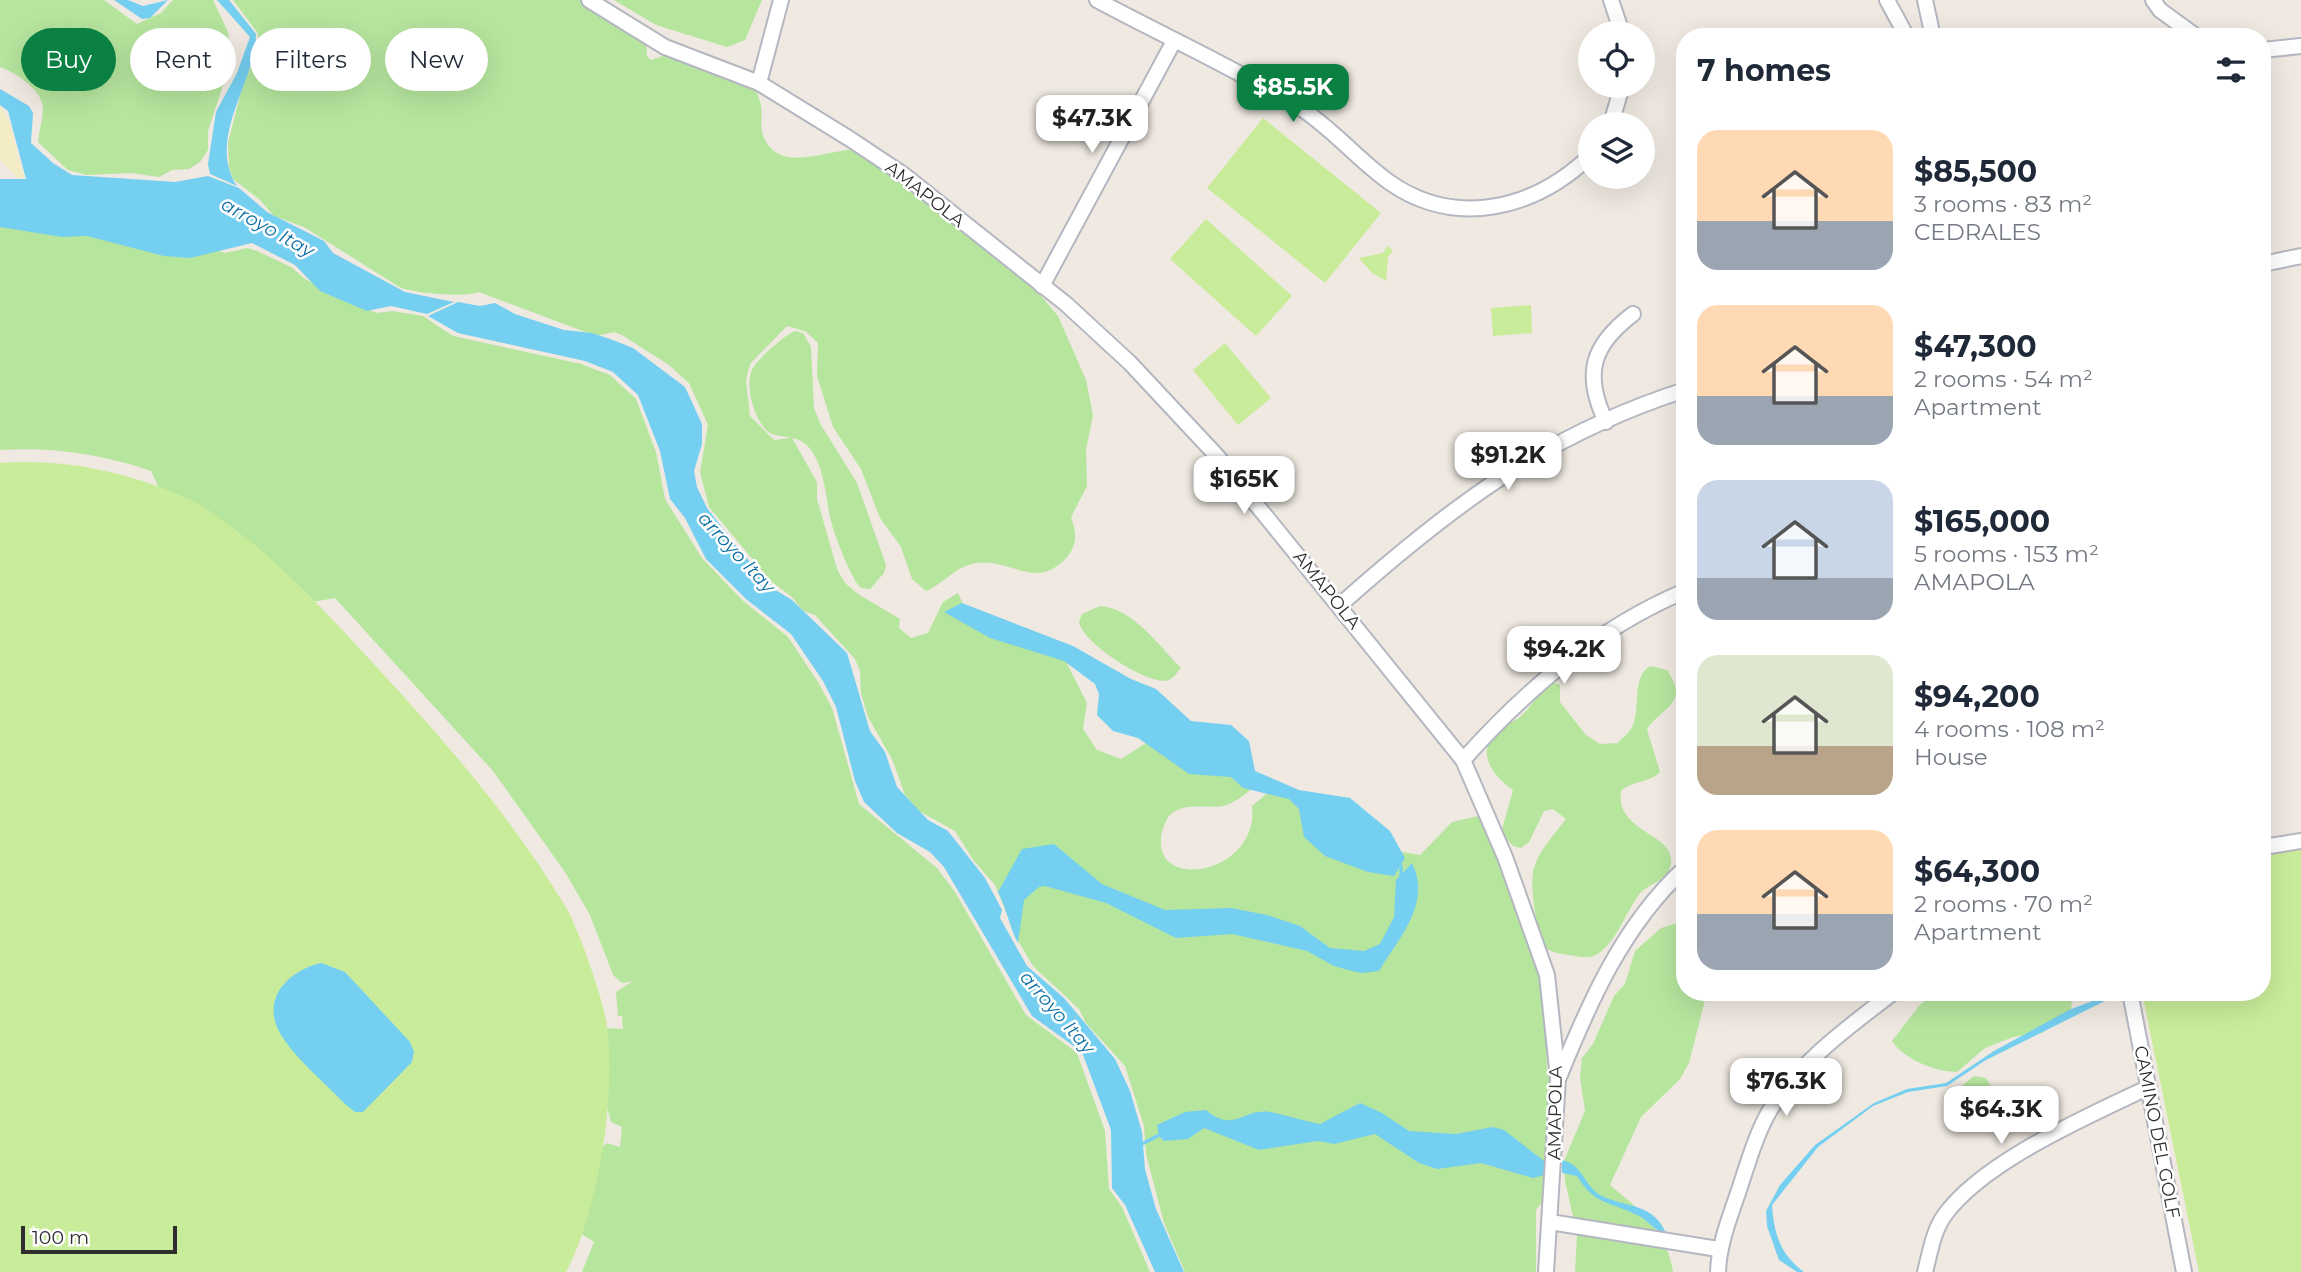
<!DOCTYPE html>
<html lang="en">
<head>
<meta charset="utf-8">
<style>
	:root { --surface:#fff; --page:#f6f6f7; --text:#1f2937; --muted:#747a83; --accent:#0b8043 }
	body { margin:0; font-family:Montserrat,sans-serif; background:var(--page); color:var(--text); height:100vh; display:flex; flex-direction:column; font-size:26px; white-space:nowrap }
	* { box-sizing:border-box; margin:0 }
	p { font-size:23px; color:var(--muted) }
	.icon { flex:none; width:38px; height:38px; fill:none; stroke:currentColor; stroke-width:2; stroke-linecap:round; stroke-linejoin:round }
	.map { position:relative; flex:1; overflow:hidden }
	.details { position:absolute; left:1676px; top:28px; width:595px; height:973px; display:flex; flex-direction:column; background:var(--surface); border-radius:28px; box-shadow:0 7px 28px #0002 }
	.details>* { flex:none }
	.top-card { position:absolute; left:21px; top:28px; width:665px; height:63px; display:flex; gap:14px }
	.fabs { position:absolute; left:1578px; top:21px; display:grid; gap:14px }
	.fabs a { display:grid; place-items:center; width:77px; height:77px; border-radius:50%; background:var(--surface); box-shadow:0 7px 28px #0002; font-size:35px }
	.scale { position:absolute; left:21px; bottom:18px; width:156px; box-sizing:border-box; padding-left:7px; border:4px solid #2e2e2e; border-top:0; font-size:19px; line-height:24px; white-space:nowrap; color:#2e2e2e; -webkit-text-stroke:5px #fff; paint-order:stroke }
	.price { position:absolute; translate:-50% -60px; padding:0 16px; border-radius:14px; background:#fff; color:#222; font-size:23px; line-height:46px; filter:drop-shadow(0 2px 4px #0008) }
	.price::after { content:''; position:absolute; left:50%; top:42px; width:21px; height:16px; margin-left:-10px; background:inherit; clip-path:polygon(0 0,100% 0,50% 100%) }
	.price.on { background:var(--accent); color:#fff }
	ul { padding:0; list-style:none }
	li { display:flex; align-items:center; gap:21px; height:175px; padding:0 21px }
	li span { display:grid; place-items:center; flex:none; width:196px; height:140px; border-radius:21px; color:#555 }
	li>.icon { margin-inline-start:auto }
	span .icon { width:84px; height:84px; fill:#fffc; stroke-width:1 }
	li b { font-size:30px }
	h2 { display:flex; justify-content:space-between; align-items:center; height:84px; padding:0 21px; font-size:30px }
	.pill { padding:0 24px; border-radius:32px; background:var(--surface); box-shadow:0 7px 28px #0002; font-size:24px; line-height:63px }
	.pill.on { background:var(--accent); color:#fff }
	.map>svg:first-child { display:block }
	.green { fill:#b6e59e }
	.sand { fill:#f3ecc5 }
	.pitch { fill:#c9ec9a }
	.water { fill:#75cff0 }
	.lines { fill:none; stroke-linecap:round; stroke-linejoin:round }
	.stream { stroke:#75cff0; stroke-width:3.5 }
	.minor-casing { stroke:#b4b7c1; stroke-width:18 }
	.minor { stroke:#fff; stroke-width:14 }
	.labels { text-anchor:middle; stroke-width:5; stroke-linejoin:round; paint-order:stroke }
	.street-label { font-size:18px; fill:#2e2e2e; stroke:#fff }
	.water-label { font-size:19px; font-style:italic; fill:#0d6fa3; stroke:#fff }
</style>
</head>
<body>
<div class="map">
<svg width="2301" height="1272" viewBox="0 0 2301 1272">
	<rect width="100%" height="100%" fill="#efe9e1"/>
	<g class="green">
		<path d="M0 0H104L137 24 161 13 173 0H213L228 32 231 61 208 131V150L200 162 189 169 172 170 159 177 131 173 87 175 68 170 38 142C39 130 45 113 42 103 38 87 14 72 0 67Z"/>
		<path d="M233 0H587L646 40 647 56 651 60 666 55 751 79C755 88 759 97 761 105 763 116 759 127 764 138 779 172 823 152 848 150 857 149 866 153 875 156L1036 290 1058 316 1086 380 1093 415 1086 450 1087 486 1071 517C1076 532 1078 544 1067 557 1035 593 1009 555 972 564 954 568 943 584 926 591L912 579 901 547 880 518 861 469 833 427 817 376 818 343 805 331 787 326 750 364 746 380 750 416 774 440 791 438C785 436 775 436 770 433 754 422 746 389 751 372 755 361 783 336 795 331L803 333 811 347 814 408 821 425 857 483 886 565 884 573 870 589 861 588 856 582C847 566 834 535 830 517 825 493 823 443 792 438L817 482V499L837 569 845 583 858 594 900 619 899 628 911 638 928 633 943 602 958 593 967 612 1063 656 1087 703 1083 729 1097 750 1121 759 1149 741 1251 780V789C1243 796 1233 804 1223 806 1207 809 1185 802 1171 814 1165 819 1162 831 1161 838 1156 893 1260 872 1252 806L1271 790 1403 852 1420 855 1452 822 1483 815 1522 908 1544 990 1547 1068 1553 1088 1547 1196 1536 1210V1272H1185L1164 1223 1146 1154 1144 1126 1125 1066 1086 1023 1079 1009 1033 966 1017 939 995 885 974 861 955 831 919 811 905 795 892 759 868 717 861 693 860 671 855 659 815 615 803 611 792 597 771 581 709 507 700 472 708 425 689 383 669 365 622 335 614 332 596 336 479 292C463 298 417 293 401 288L304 227 274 216 259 199 233 179 229 167 228 143 242 88 260 45 257 32Z"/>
		<path d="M614 0H762L745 40 727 47 656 25Z"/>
		<path d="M0 203 190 229 217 250 225 253 247 248 257 251 291 267 305 279 354 304 377 313 392 311 423 316 453 336 581 364 610 375 636 399 656 452 665 499 702 558 742 600 788 637 818 682 832 708 859 804 937 868 955 892 1026 1015 1077 1053 1105 1131 1109 1189 1122 1207 1150 1272H582L594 1242 563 1222 584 1163 607 1143 620 1147 622 1127 611 1122 602 1086 605 1028 623 1029 622 1016H618L616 992 633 981 622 983 613 975 590 915 565 872 493 771 335 598 306 603 179 532 151 471C102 454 52 447 0 450Z"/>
		<path d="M1100 606C1133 608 1159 646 1181 668 1176 674 1172 681 1164 681 1141 680 1084 644 1079 622L1082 614Z"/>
		<path d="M1650 666 1667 670C1690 704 1663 706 1647 729L1660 772C1650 783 1633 780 1621 791 1615 833 1676 833 1671 864 1668 883 1646 883 1638 896 1626 913 1617 940 1599 953 1591 959 1584 957 1574 956 1565 954 1550 954 1545 946 1536 931 1529 884 1534 868 1539 850 1555 834 1566 819L1553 809 1544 811 1529 842 1521 848 1513 846 1501 833 1513 790C1491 774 1474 751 1500 728 1505 724 1513 722 1519 718 1532 707 1538 691 1553 682L1560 685V702L1586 735 1600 744 1618 743C1623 737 1630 733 1633 725 1641 706 1631 678 1650 666Z"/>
		<path d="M1685 921V992H1707L1689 1063 1680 1079 1641 1117 1610 1185C1642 1212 1666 1229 1673 1272H1575L1577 1234 1565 1181 1564 1161 1585 1111 1580 1077 1582 1058 1593 1044 1614 996 1625 984 1635 951 1661 928Z"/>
		<path d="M1933 992H2009L2032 998 2056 992 2065 994 2072 1002 2071 1010 2042 1033 2013 1037 1985 1048 1957 1072C1934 1071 1905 1060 1892 1041L1919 1006Z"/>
		<path d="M1974 1076 1986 1078 1997 1098 1987 1110 1976 1111 1962 1102 1964 1084Z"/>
	</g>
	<path class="sand" d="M0 107 8 118 24 178H18L0 160Z"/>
	<g class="pitch">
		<path d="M1263 118 1381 213 1325 283 1207 188Z"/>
		<path d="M1206 219 1292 296 1256 336 1170 259Z"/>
		<path d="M1387 246 1393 251 1388 257 1386 281 1372 273 1359 258 1383 253Z"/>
		<path d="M1531 305 1532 333 1493 336 1491 308Z"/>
		<path d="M1225 343 1271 398 1238 425 1193 370Z"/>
		<path d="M0 463C67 458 133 473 193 501 205 506 216 516 226 523 272 556 308 594 347 635 427 721 506 807 567 909 579 931 598 986 604 1011 620 1078 599 1212 566 1272H0Z"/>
		<path d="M2301 846V1272H2199L2142 992H2263V856Z"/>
	</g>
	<g class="water">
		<path d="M114 0H128L143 6 168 0 150 18 142 19Z"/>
		<path d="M217 0H229L256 34C256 83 206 137 237 186L210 174 208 164 216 112 237 73 250 37Z"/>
		<path d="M0 89 29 106 33 113 31 143 53 163 72 175 175 182 208 176 239 188 267 212 324 241 333 253 405 292 454 302 427 314 391 306 367 311 320 291 295 265 252 243 190 258 164 256 87 236 62 237 0 227V179H26L8 111 0 105Z"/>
		<path d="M458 302 480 306 495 303 515 314 564 330 592 333 613 340 633 348 685 387 702 424V444L694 471 697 487 707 508 741 552 774 589 792 600 847 653 870 731 885 752 897 787 928 820 948 831 985 878 1002 910 1000 918 1027 966 1064 998 1115 1059 1130 1091 1142 1132 1145 1169 1156 1209 1184 1272H1155L1125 1205 1112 1188 1111 1130 1082 1052 1032 1016 944 867 930 852 897 833 864 802 855 781 836 707 823 681 791 634 746 599 706 559 685 518 670 499 660 451 638 395 613 372 585 361 458 333 428 316Z"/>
		<path d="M962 603 1073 646 1131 679 1156 689 1191 721 1231 725 1249 741 1255 771 1299 790 1350 798 1390 831 1405 858 1394 876 1368 872 1325 856 1304 837 1299 809 1289 799 1243 788 1231 777 1189 774 1138 738 1113 731 1097 715 1099 694 1095 684 1064 661 990 638 944 612Z"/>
		<path d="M1054 844 1102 884 1165 910 1231 908 1267 915 1300 926 1330 948 1364 951 1380 944 1394 917 1396 880 1412 863C1432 903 1399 938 1379 971L1362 973 1352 971 1334 966 1307 951 1232 934 1176 938 1106 903 1045 886 1039 887 1024 900 1018 943C1009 926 1007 909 998 892L1022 849Z"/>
		<path d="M321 963 345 972 410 1042 414 1052 412 1062 363 1112H355L345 1104C326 1084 295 1058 281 1035 260 1000 287 971 321 963Z"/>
		<path d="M2116 992 2117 995 1986 1060 1947 1086 1908 1092 1873 1106 1818 1147 1772 1205C1774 1233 1780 1255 1804 1272H1797L1779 1260 1767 1226 1766 1211 1780 1185 1815 1145 1874 1103 1907 1089 1946 1083 1994 1051 2069 1010Z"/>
		<path d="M1360 1103 1382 1113 1409 1131 1456 1134 1493 1127 1504 1130 1544 1161V1175L1533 1178 1481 1163 1437 1169 1419 1163 1375 1134 1334 1144 1318 1141 1259 1150 1204 1128 1188 1139 1164 1141 1159 1136 1157 1125 1185 1112 1206 1110C1235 1134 1243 1108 1270 1112 1286 1115 1304 1121 1320 1124Z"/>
		<path d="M1562 1160C1584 1165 1584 1187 1602 1196 1627 1208 1653 1203 1666 1233 1654 1231 1650 1222 1639 1216 1611 1201 1596 1207 1577 1176L1562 1173Z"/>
	</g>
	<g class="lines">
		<g class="stream">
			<path d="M1401 878V866"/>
			<path d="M1140 1145 1161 1134"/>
		</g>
		<g class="minor-casing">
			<g id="minor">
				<path d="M589 0 665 47 759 83 850 139 904 175 1066 304 1130 363 1217 456 1463 760 1505 857 1547 975 1558 1078 1546 1272"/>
				<path d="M1097 0C1164 36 1233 67 1299 107 1332 128 1357 159 1389 182 1456 229 1535 209 1591 155"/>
				<path d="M1611 0 1622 33"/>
				<path d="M1887 0 1907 37"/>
				<path d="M1925 0 1933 37"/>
				<path d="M2153 0 2160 10 2197 37"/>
				<path d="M2263 50 2301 46"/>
				<path d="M759 83 781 0"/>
				<path d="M1611 124 1622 86"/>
				<path d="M2263 264 2301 256"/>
				<path d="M1042 286 1174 41"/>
				<path d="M1606 422C1583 374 1592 345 1633 314"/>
				<path d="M1340 605C1449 508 1544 435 1685 390"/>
				<path d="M1463 760C1527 689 1597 628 1685 591"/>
				<path d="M2263 847 2301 841"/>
				<path d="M2130 992 2184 1272"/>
				<path d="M1559 1077C1590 1001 1623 925 1685 868"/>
				<path d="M1550 1222 1718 1249"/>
				<path d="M1718 1272C1719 1243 1730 1217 1739 1190 1748 1163 1756 1134 1770 1110 1799 1062 1851 1025 1894 992"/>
				<path d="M1925 1272C1930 1253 1933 1232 1944 1216 1983 1161 2089 1116 2149 1087"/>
			</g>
		</g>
		<use href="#minor" class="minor"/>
	</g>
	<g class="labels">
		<g class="street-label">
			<text transform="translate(925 194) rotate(38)" y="6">AMAPOLA</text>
			<text transform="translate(1327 590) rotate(51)" y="6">AMAPOLA</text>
			<text transform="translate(1555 1113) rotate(-89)" y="6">AMAPOLA</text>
			<text transform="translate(2157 1132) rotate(79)" y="6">CAMINO DEL GOLF</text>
		</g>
		<g class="water-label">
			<text transform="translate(268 227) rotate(29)" y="7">arroyo Itay</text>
			<text transform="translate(737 552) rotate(47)" y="7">arroyo Itay</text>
			<text transform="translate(1058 1012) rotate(49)" y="7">arroyo Itay</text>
		</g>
	</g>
</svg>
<div class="fabs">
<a><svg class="icon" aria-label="locate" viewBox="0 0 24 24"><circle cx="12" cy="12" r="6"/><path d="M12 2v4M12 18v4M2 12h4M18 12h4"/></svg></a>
<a><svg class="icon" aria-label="layers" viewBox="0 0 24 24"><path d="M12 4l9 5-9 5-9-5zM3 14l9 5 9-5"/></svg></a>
</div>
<div class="scale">100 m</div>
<b class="price on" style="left:1293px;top:124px">$85.5K</b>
<b class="price" style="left:1092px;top:155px">$47.3K</b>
<b class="price" style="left:1508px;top:492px">$91.2K</b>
<b class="price" style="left:1244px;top:516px">$165K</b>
<b class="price" style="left:1564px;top:686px">$94.2K</b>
<b class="price" style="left:1786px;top:1118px">$76.3K</b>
<b class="price" style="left:2001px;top:1146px">$64.3K</b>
<div class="top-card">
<a class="pill on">Buy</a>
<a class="pill">Rent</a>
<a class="pill">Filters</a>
<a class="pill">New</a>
</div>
<section class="details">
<h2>7 homes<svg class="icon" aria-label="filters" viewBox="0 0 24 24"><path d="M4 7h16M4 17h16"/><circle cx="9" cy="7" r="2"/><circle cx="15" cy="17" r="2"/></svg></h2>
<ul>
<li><span style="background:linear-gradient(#ffd9b3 65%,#9aa5b1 0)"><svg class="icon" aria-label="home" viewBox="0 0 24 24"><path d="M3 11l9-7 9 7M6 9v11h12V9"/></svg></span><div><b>$85,500</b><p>3 rooms · 83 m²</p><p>CEDRALES</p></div></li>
<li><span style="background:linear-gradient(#ffd9b3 65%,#9aa5b1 0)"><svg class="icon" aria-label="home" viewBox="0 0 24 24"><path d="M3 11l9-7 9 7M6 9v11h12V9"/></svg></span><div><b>$47,300</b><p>2 rooms · 54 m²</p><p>Apartment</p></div></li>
<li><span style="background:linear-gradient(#c9d6e8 70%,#9aa5b1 0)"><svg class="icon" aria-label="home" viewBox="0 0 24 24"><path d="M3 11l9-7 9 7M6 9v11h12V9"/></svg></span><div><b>$165,000</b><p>5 rooms · 153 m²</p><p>AMAPOLA</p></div></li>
<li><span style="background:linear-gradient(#dfe7d0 65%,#b9a48a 0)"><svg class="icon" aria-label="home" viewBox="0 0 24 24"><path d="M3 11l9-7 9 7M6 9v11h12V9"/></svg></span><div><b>$94,200</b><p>4 rooms · 108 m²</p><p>House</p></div></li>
<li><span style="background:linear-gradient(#ffd9b3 60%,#9aa5b1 0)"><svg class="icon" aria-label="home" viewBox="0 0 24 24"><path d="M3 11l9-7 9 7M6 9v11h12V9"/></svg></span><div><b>$64,300</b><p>2 rooms · 70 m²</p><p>Apartment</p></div></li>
</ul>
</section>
</div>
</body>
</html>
